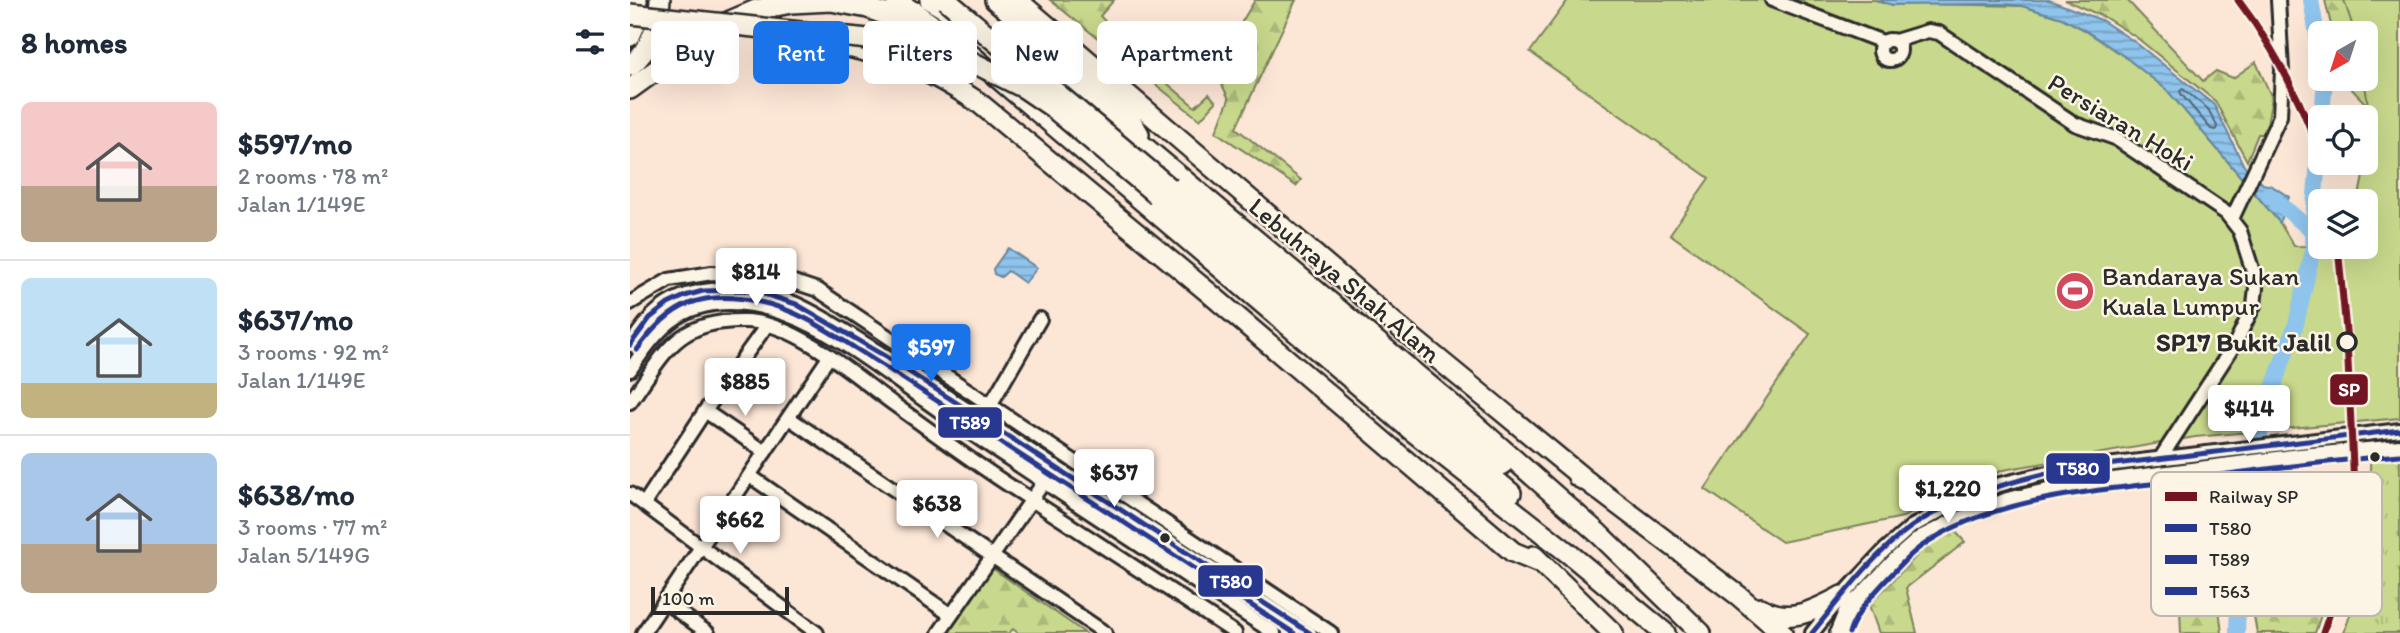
<!DOCTYPE html>
<html lang="en">
<head>
<meta charset="utf-8">
<style>
	:root { --surface:#fff; --page:#f2f2f3; --text:#1f2937; --muted:#747a83; --line:#e0e1e3; --accent:#1a73e8 }
	body { margin:0; font-family:Itim,sans-serif; background:var(--page); color:var(--text); height:100vh; display:flex; flex-direction:column; font-size:26px; white-space:nowrap }
	* { box-sizing:border-box; margin:0 }
	p { font-size:23px; color:var(--muted) }
	.icon { flex:none; width:38px; height:38px; fill:none; stroke:currentColor; stroke-width:2; stroke-linecap:round; stroke-linejoin:round }
	.map { position:relative; flex:1; overflow:hidden }
	.details { display:flex; flex-direction:column; background:var(--surface); width:630px }
	.details>* { flex:none }
	.top-card { position:absolute; left:21px; top:21px; width:665px; height:63px; display:flex; gap:14px }
	.needle { width:46px; rotate:219deg }
	.controls { position:absolute; left:1678px; top:21px; display:grid; gap:14px }
	.controls a { display:grid; place-items:center; width:70px; height:70px; border-radius:10px; background:var(--surface); box-shadow:0 7px 28px #0002; font-size:35px }
	.scale { position:absolute; left:21px; bottom:18px; width:138px; box-sizing:border-box; padding-left:7px; border:4px solid #2b2b2b; border-top:0; font-size:19px; line-height:24px; white-space:nowrap; color:#2b2b2b; -webkit-text-stroke:5px #fcf5e5; paint-order:stroke }
	.price { position:absolute; translate:-50% -60px; padding:0 16px; border-radius:7px; background:#fff; color:#222; font-size:23px; line-height:46px; filter:drop-shadow(0 2px 4px #0008) }
	.price::after { content:''; position:absolute; left:50%; top:42px; width:21px; height:16px; margin-left:-10px; background:inherit; clip-path:polygon(0 0,100% 0,50% 100%) }
	.price.active { background:var(--accent); color:#fff }
	ul { padding:0; list-style:none }
	li { display:flex; align-items:center; gap:21px; height:175px; padding:0 21px }
	li+li { border-top:2px solid var(--line) }
	li span { display:grid; place-items:center; flex:none; width:196px; height:140px; border-radius:10px; color:#555 }
	li>.icon { margin-inline-start:auto }
	span .icon { width:84px; height:84px; fill:#fffc; stroke-width:1 }
	li b { font-size:30px }
	h2 { display:flex; justify-content:space-between; align-items:center; height:84px; padding:0 21px; font-size:30px }
	.chip { padding:0 24px; border-radius:10px; background:var(--surface); box-shadow:0 7px 28px #0002; font-size:24px; line-height:63px }
	.chip.active { background:var(--accent); color:#fff }
	main { display:flex; flex:1; min-height:0 }
	.map>svg:first-child { display:block }
	.grass { fill:url(#grass-tufts); stroke:#7a825c; stroke-width:2 }
	.forest { fill:url(#forest-firs); stroke:#7a825c; stroke-width:2 }
	.garden { fill:#c8d88c; stroke:#7a825c; stroke-width:2 }
	.water { fill:url(#water-rules); stroke:#67879f; stroke-width:2 }
	.lines { fill:none; stroke-linecap:round; stroke-linejoin:round }
	.shore { stroke:#536878; stroke-width:2 }
	.river { stroke:#8fc4ec; stroke-width:16 }
	.minor-casing { stroke:#2b2b2b; stroke-width:18 }
	.highway-casing { stroke:#2b2b2b; stroke-width:24 }
	.minor { stroke:#fcf5e5; stroke-width:12 }
	.highway { stroke:#fcf5e5; stroke-width:19 }
	.highway-bridge-casing { stroke:#2b2b2b; stroke-width:24; stroke-linecap:butt }
	.highway-bridge { stroke:#fcf5e5; stroke-width:19 }
	.bus-1-casing { stroke:#fcf5e5; stroke-width:10 }
	.bus-2-casing { stroke:#fcf5e5; stroke-width:10 }
	.bus-3-casing { stroke:#fcf5e5; stroke-width:10 }
	.bus-1 { stroke:#283890; stroke-width:5 }
	.bus-2 { stroke:#283890; stroke-width:5 }
	.bus-3 { stroke:#283890; stroke-width:5 }
	.rail-1-casing { stroke:#fcf5e5; stroke-width:12 }
	.rail-1 { stroke:#721422; stroke-width:7 }
	.stop-dot { fill:#fcf5e5; stroke:#2b2b2b; stroke-width:3.5 }
	.bus-dot { fill:#2b2b2b; stroke:#fcf5e5; stroke-width:2.5 }
	.labels { text-anchor:middle; stroke-width:5; stroke-linejoin:round; paint-order:stroke }
	.street-label { font-size:26px; fill:#2b2b2b; stroke:#fcf5e5 }
	.poi-label { font-size:26px; fill:#2b2b2b; stroke:#fcf5e5; text-anchor:start }
	.stop-label { font-size:26px; font-weight:bold; fill:#2b2b2b; stroke:#fcf5e5; text-anchor:end }
	.key { fill:#fcf5e5; stroke:#bdb8ad; stroke-width:2 }
	.key-label { font-size:19px; fill:#2b2b2b }
	.line-badge { stroke:#fcf5e5; stroke-width:2.5 }
	.badge-label { font-size:19px; text-anchor:middle; font-weight:bold; fill:#fff }
</style>
</head>
<body>
<main>
<section class="details">
<h2>8 homes<svg class="icon" aria-label="filters" viewBox="0 0 24 24"><path d="M4 7h16M4 17h16"/><circle cx="9" cy="7" r="2"/><circle cx="15" cy="17" r="2"/></svg></h2>
<ul>
<li><span style="background:linear-gradient(#f6c9c9 60%,#b9a48a 0)"><svg class="icon" aria-label="home" viewBox="0 0 24 24"><path d="M3 11l9-7 9 7M6 9v11h12V9"/></svg></span><div><b>$597/mo</b><p>2 rooms · 78 m²</p><p>Jalan 1/149E</p></div></li>
<li><span style="background:linear-gradient(#bfe0f5 75%,#c2b280 0)"><svg class="icon" aria-label="home" viewBox="0 0 24 24"><path d="M3 11l9-7 9 7M6 9v11h12V9"/></svg></span><div><b>$637/mo</b><p>3 rooms · 92 m²</p><p>Jalan 1/149E</p></div></li>
<li><span style="background:linear-gradient(#a9c7e8 65%,#b9a48a 0)"><svg class="icon" aria-label="home" viewBox="0 0 24 24"><path d="M3 11l9-7 9 7M6 9v11h12V9"/></svg></span><div><b>$638/mo</b><p>3 rooms · 77 m²</p><p>Jalan 5/149G</p></div></li>
</ul>
</section>
<div class="map">
<svg width="1770" height="633" viewBox="0 0 1770 633">
	<defs>
		<pattern id="grass-tufts" width="24" height="20" patternUnits="userSpaceOnUse" patternTransform="scale(1.75)"><rect width="24" height="20" fill="#c8d88c"/><path d="M3 7l-1-3M5 7V3M7 7l1-3M15 17l-1-3M17 17v-4M19 17l1-3" fill="none" stroke="#acba79"/></pattern>
		<pattern id="forest-firs" width="22" height="20" patternUnits="userSpaceOnUse" patternTransform="scale(1.75)"><rect width="22" height="20" fill="#c8d88c"/><path d="M5 1l3.5 6h-7zM16 11l3.5 6h-7z" fill="#acba79"/></pattern>
		<pattern id="water-rules" width="6" height="5" patternUnits="userSpaceOnUse" patternTransform="scale(1.75)"><rect width="6" height="5" fill="#8fc4ec"/><path d="M0 2.5h6" fill="none" stroke="#759fbf"/></pattern>
	</defs>
	<rect width="100%" height="100%" fill="#fce6d6"/>
	<filter id="ink" filterUnits="userSpaceOnUse"><feTurbulence type="fractalNoise" baseFrequency=".0143" numOctaves="2"/><feDisplacementMap in="SourceGraphic" scale="14" xChannelSelector="R" yChannelSelector="G"/><feConvolveMatrix kernelMatrix="1 2 1 2 8 2 1 2 1" color-interpolation-filters="sRGB"/></filter>
	<g filter="url(#ink)">
		<path class="grass" d="M1770 457V633H1714L1724 603 1741 530 1740 459Z"/>
		<g class="forest">
			<path d="M420 0H484L470 16 518 67 565 107 579 94 586 102 570 120Z"/>
			<path d="M625 0H666L606 128 671 180 666 186 586 132 599 99 584 68Z"/>
			<path d="M1435 0H1497L1573 81 1586 71 1603 78 1626 62 1642 98 1635 134H1628L1617 161 1585 101 1506 37 1474 17Z"/>
			<path d="M1695 0H1770L1761 101 1735 103 1713 80 1736 79V33H1703Z"/>
			<path d="M1581 485 1583 561 1592 633H1551L1549 583 1556 575 1569 490Z"/>
			<path d="M1647 499H1671L1665 535V578L1680 580 1700 566 1705 553 1711 555 1685 633H1627L1620 595 1633 525Z"/>
			<path d="M1323 529 1335 542 1276 588 1287 633H1249L1239 605 1301 541Z"/>
			<path d="M362 568 455 633H388L383 629 379 633H317Z"/>
		</g>
		<path class="garden" d="M938 0H1246L1252 3 1392 6 1432 18 1453 29 1494 56 1537 90 1650 223 1664 246 1736 247V201H1728L1742 131 1734 79 1736 33H1725L1714 0H1770V418L1565 437 1373 470 1273 517 1152 542 1075 489 1180 334 1040 234 1079 178 900 52Z"/>
		<g class="water">
			<path d="M1246 0H1419L1471 20 1505 42 1584 105 1614 166 1633 184 1642 186 1659 197 1650 223 1537 90 1494 56 1453 29 1432 18 1392 6 1371 4 1262 5Z"/>
			<path d="M378 248 407 268 395 283 378 271 371 277 364 274 363 269Z"/>
		</g>
		<g class="lines">
			<path class="shore" d="M1553 89 1578 109 1587 126 1586 130 1581 129 1551 94 1550 91Z"/>
			<g class="river">
				<path d="M1681 0 1690 52"/>
				<path d="M1692 117 1695 79"/>
				<path d="M1638 194 1682 231"/>
				<path d="M1607 633 1609 560 1621 473 1637 404 1666 324 1683 250 1682 231 1690 136"/>
			</g>
			<g class="minor-casing">
				<g id="minor">
					<path d="M1142 0 1253 42"/>
					<circle cx="1260" cy="50" r="10"/>
					<path d="M1265 41 1298 31 1309 33 1445 124 1485 138 1596 213 1610 231 1625 278 1626 288 1624 305 1606 342 1530 459"/>
					<path d="M1602 219 1650 116 1652 70 1648 0"/>
					<path d="M0 303 39 280 82 273 146 276 188 290 701 633"/>
					<path d="M0 345C7 335 14 324 23 315 59 280 124 285 166 304 195 317 222 336 250 353L680 633"/>
					<path d="M0 370C27 331 47 303 100 303 168 304 230 354 283 392 314 414 346 437 378 458 466 517 555 575 644 633"/>
					<path d="M0 402C35 353 46 320 114 321 165 321 225 376 265 405 307 435 348 466 391 493 463 540 534 586 605 633"/>
					<path d="M358 409 410 319"/>
					<path d="M75 411 135 452"/>
					<path d="M159 418 475 633"/>
					<path d="M120 476 321 615"/>
					<path d="M0 494 187 633"/>
					<path d="M14 504 75 411 137 325"/>
					<path d="M35 602 78 633"/>
					<path d="M1222 604 1266 558 1290 537 1318 523 1377 499 1444 484 1670 455 1770 446"/>
					<path d="M13 633 199 357"/>
					<path d="M309 633 425 466"/>
					<path d="M1182 633 1212 596 1255 550 1281 527 1310 511 1370 484 1426 471 1770 430"/>
				</g>
			</g>
			<g class="highway-casing">
				<g id="highway">
					<path d="M266 0 321 38 781 430 942 556 1035 633"/>
					<path d="M300 0 329 17"/>
					<path d="M365 0 493 108 509 134"/>
					<path d="M387 0 768 326 958 482"/>
					<path d="M0 36 5 25 7 0"/>
					<path d="M181 36C212 48 245 51 276 63 302 73 325 87 348 102L578 292 883 552 912 564"/>
					<path d="M388 52 450 93 813 397 969 534 1071 633"/>
					<path d="M0 66C21 49 28 26 30 0"/>
					<path d="M0 89 86 27 126 10 161 3 201 1 238 8 254 14 286 12"/>
					<path d="M540 188 872 465"/>
					<path d="M527 195 881 493"/>
					<path d="M948 477 958 482 1109 596 1152 633"/>
					<path d="M904 556 983 633"/>
					<path d="M1131 608C1159 625 1185 610 1212 596"/>
					<path d="M1210 633 1222 604"/>
				</g>
			</g>
			<use href="#minor" class="minor"/>
			<use href="#highway" class="highway"/>
			<g class="highway-bridge-casing">
				<g id="highway-bridge">
					<path d="M316 0 540 188"/>
					<path d="M0 14 276 43 340 61 394 88 422 107 527 195"/>
				</g>
			</g>
			<use href="#highway-bridge" class="highway-bridge"/>
			<g class="bus-1-casing">
				<g id="bus-1">
					<path d="M0 345 20 318 38 304 55 296 73 291 112 290 131 293 166 304 250 353 680 633"/>
					<path d="M1182 633C1211 598 1244 553 1281 527 1324 497 1376 483 1426 471L1770 430"/>
				</g>
			</g>
			<g class="bus-2-casing">
				<path id="bus-2" d="M7 350C40 303 73 289 130 302 165 309 195 329 225 348 256 367 287 388 318 408 433 483 549 558 664 633"/>
			</g>
			<g class="bus-3-casing">
				<path id="bus-3" d="M1219 633C1227 611 1243 594 1259 577 1269 567 1278 556 1289 548 1361 496 1469 491 1554 480 1626 470 1698 461 1770 455"/>
			</g>
			<use href="#bus-1" class="bus-1"/>
			<use href="#bus-2" class="bus-2"/>
			<use href="#bus-3" class="bus-3"/>
			<g class="rail-1-casing">
				<g id="rail-1">
					<path d="M1608 0C1644 47 1670 98 1690 154"/>
					<path d="M1693 633 1711 581 1722 521 1724 487 1717 341 1708 247"/>
				</g>
			</g>
			<use href="#rail-1" class="rail-1"/>
		</g>
	</g>
	<defs>
		<g id="stadium-disc" transform="scale(2.0125)"><circle r="9.5" fill="#d1495b" stroke="#fcf5e5"/><path d="M0-5a6.5 5 0 1 0 0 10a6.5 5 0 1 0 0-10ZM-3.5-1.8h7v3.6h-7Z" fill="#fff"/></g>
	</defs>
	<g fill-rule="evenodd">
		<use href="#stadium-disc" x="1445" y="291"/>
	</g>
	<circle class="stop-dot" cx="1717" cy="342" r="9"/>
	<g class="bus-dot">
		<circle cx="1745" cy="457" r="6"/>
		<circle cx="535" cy="538" r="6"/>
	</g>
	<g class="labels">
		<g class="street-label">
			<text transform="translate(1491 122) rotate(31)" y="9">Persiaran Hoki</text>
			<text transform="translate(715 280) rotate(40)" y="9">Lebuhraya Shah Alam</text>
		</g>
		<g class="poi-label">
			<text x="1472" y="285">Bandaraya Sukan<tspan x="1472" dy="30">Kuala Lumpur</tspan></text>
		</g>
		<g class="stop-label">
			<text x="1701" y="351">SP17 Bukit Jalil</text>
		</g>
	</g>
	<rect x="1521" y="472" width="231" height="144" rx="10" class="key"/>
	<rect x="1535" y="492" width="32" height="9" fill="#721422"/>
	<rect x="1535" y="524" width="32" height="8" fill="#283890"/>
	<rect x="1535" y="555" width="32" height="9" fill="#283890"/>
	<rect x="1535" y="587" width="32" height="8" fill="#283890"/>
	<g class="key-label">
		<text x="1579" y="503">Railway SP</text>
		<text x="1579" y="535">T580</text>
		<text x="1579" y="566">T589</text>
		<text x="1579" y="598">T563</text>
	</g>
	<g class="line-badge">
		<rect x="1699" y="373" width="40" height="33" rx="7" fill="#721422"/>
		<rect x="307" y="406" width="66" height="33" rx="7" fill="#283890"/>
		<rect x="1415" y="452" width="66" height="33" rx="7" fill="#283890"/>
		<rect x="567" y="564" width="67" height="34" rx="7" fill="#283890"/>
	</g>
	<g class="badge-label">
		<text x="1719" y="396">SP</text>
		<text x="340" y="429">T589</text>
		<text x="1448" y="475">T580</text>
		<text x="601" y="588">T580</text>
	</g>
</svg>
<div class="controls">
<a><svg class="needle" viewBox="-14 -14 28 28"><path d="M0-13l5 13h-10z" fill="#e53935"/><path d="M0 13l5-13h-10z" fill="#747a83"/></svg></a>
<a><svg class="icon" aria-label="locate" viewBox="0 0 24 24"><circle cx="12" cy="12" r="6"/><path d="M12 2v4M12 18v4M2 12h4M18 12h4"/></svg></a>
<a><svg class="icon" aria-label="layers" viewBox="0 0 24 24"><path d="M12 4l9 5-9 5-9-5zM3 14l9 5 9-5"/></svg></a>
</div>
<div class="scale">100 m</div>
<b class="price" style="left:126px;top:308px">$814</b>
<b class="price active" style="left:301px;top:384px">$597</b>
<b class="price" style="left:115px;top:418px">$885</b>
<b class="price" style="left:1619px;top:445px">$414</b>
<b class="price" style="left:484px;top:509px">$637</b>
<b class="price" style="left:1318px;top:525px">$1,220</b>
<b class="price" style="left:307px;top:540px">$638</b>
<b class="price" style="left:110px;top:556px">$662</b>
<div class="top-card">
<a class="chip">Buy</a>
<a class="chip active">Rent</a>
<a class="chip">Filters</a>
<a class="chip">New</a>
<a class="chip">Apartment</a>
</div>
</div>
</main>
</body>
</html>
